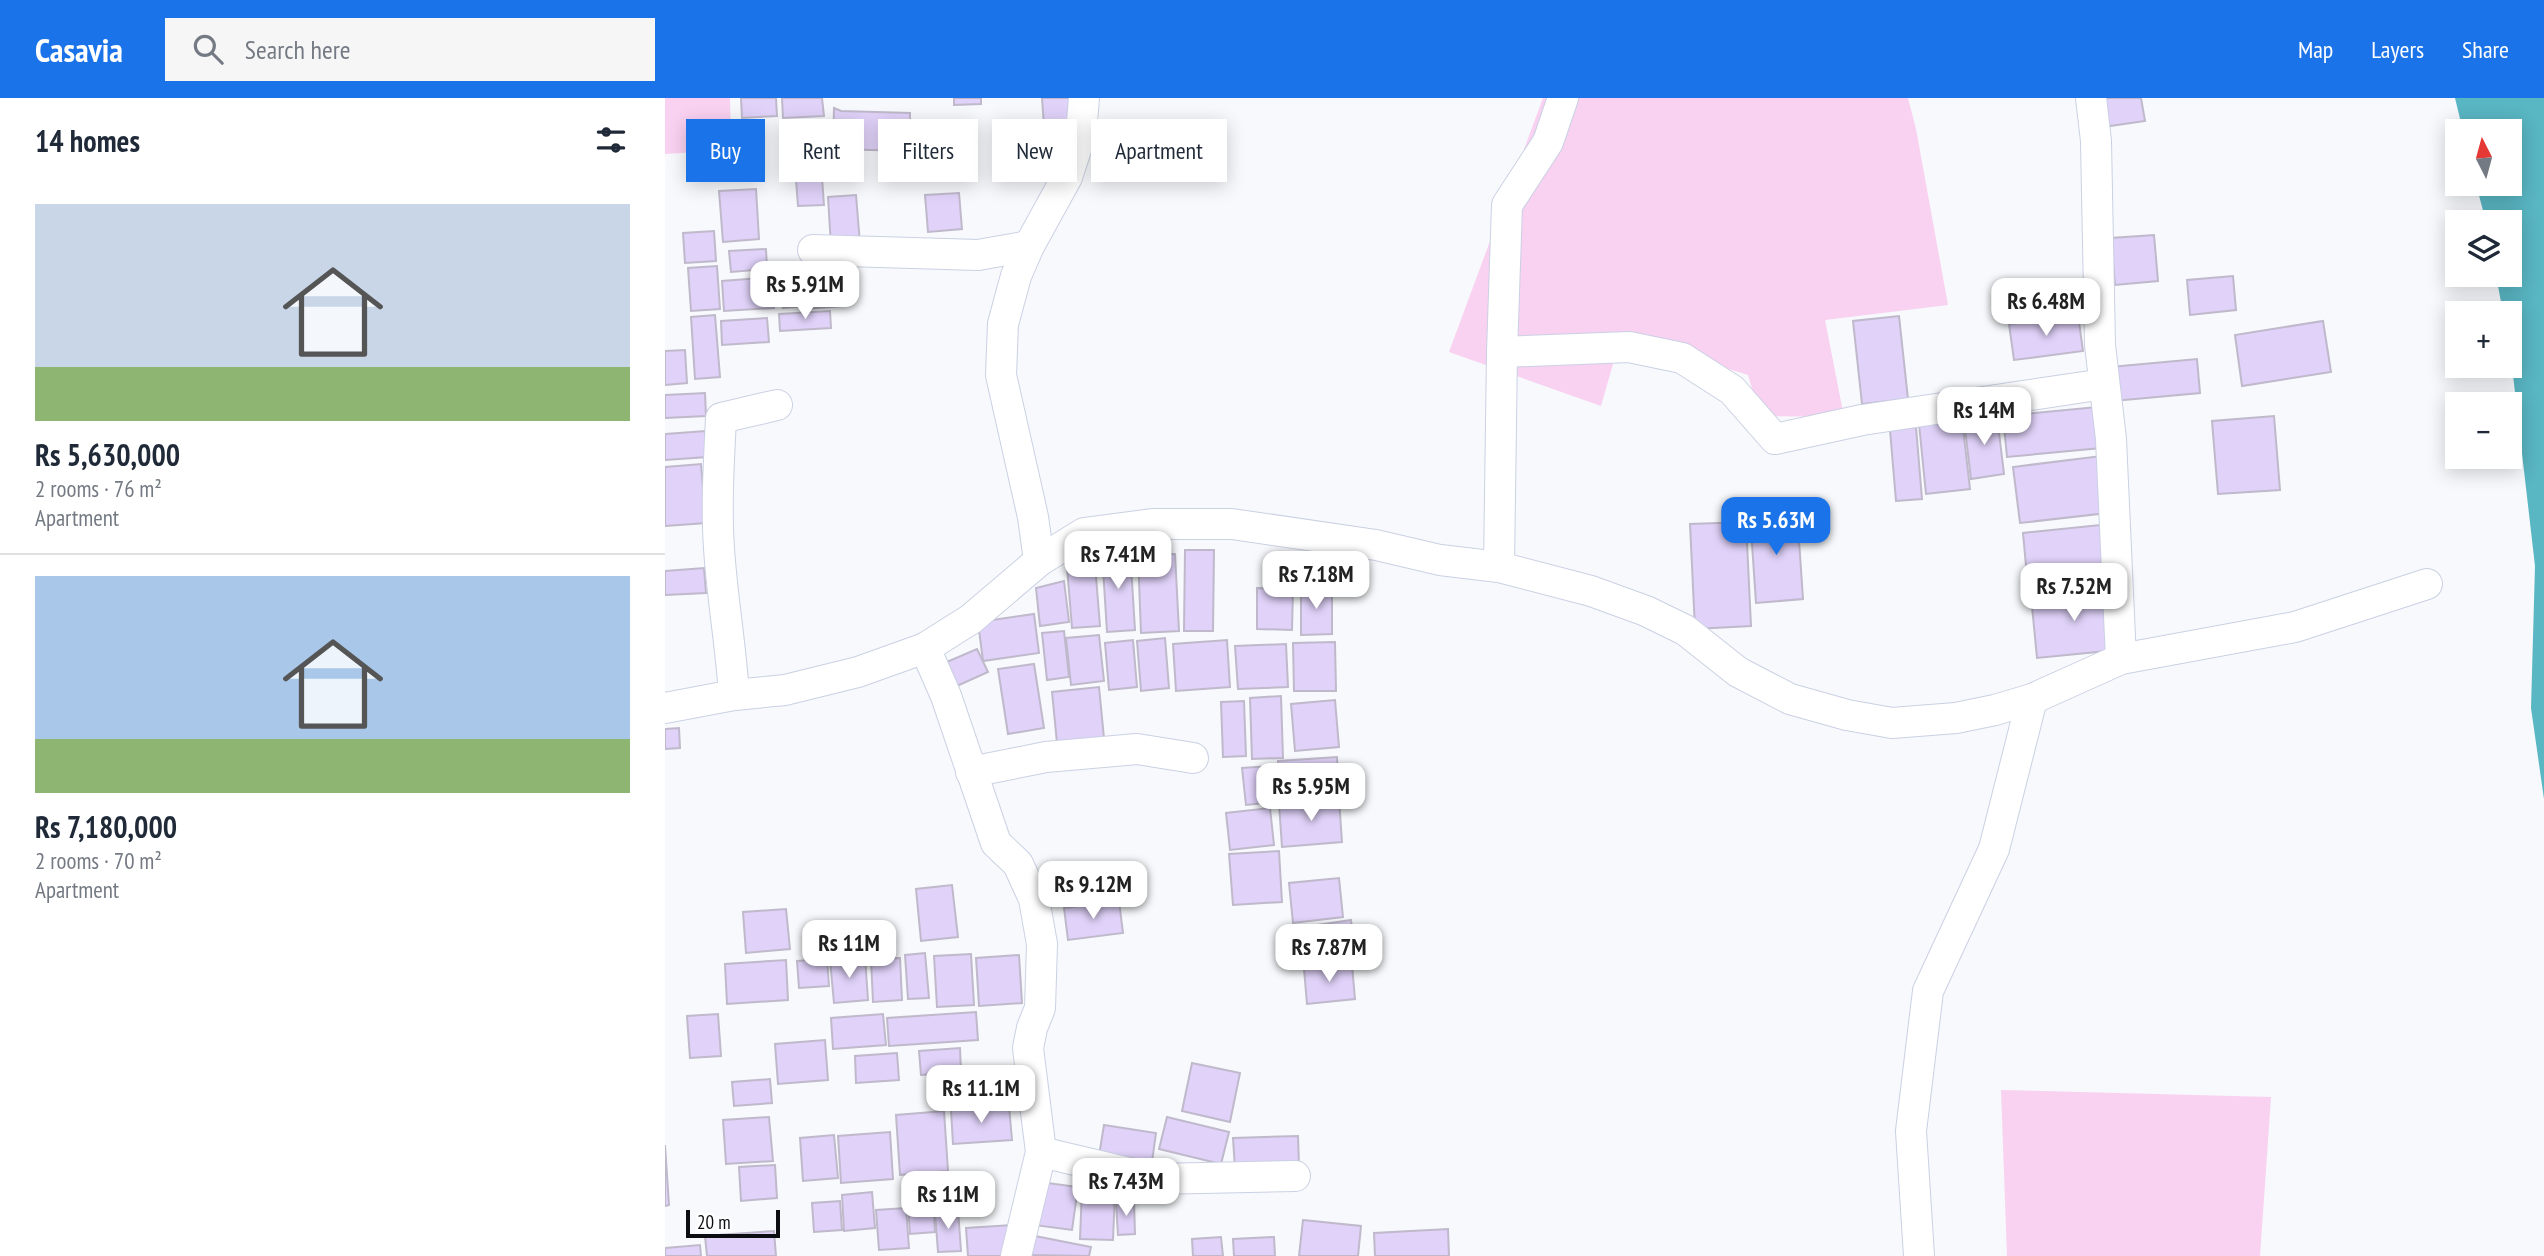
<!DOCTYPE html>
<html lang="en">
<head>
<meta charset="utf-8">
<style>
	:root { --surface:#fff; --page:#f6f6f7; --text:#1f2937; --muted:#747a83; --line:#e0e1e3; --accent:#1a73e8 }
	body { margin:0; font-family:"PT Sans Narrow",sans-serif; background:var(--page); color:var(--text); height:100vh; display:flex; flex-direction:column; font-size:26px; white-space:nowrap }
	* { box-sizing:border-box; margin:0 }
	p { font-size:23px; color:var(--muted) }
	.icon { flex:none; width:38px; height:38px; fill:none; stroke:currentColor; stroke-width:2; stroke-linecap:round; stroke-linejoin:round }
	.map { position:relative; flex:1; overflow:hidden }
	.details { display:flex; flex-direction:column; background:var(--surface); width:665px }
	.details>* { flex:none }
	.banner { position:absolute; left:21px; top:21px; width:665px; height:63px; display:flex; gap:14px }
	.needle { width:46px; rotate:354deg }
	.tools { position:absolute; left:1780px; top:21px; display:grid; gap:14px }
	.tools a { display:grid; place-items:center; width:77px; height:77px; border-radius:0px; background:var(--surface); box-shadow:0 4px 18px #0003; font-size:35px }
	.scale { position:absolute; left:21px; bottom:18px; width:94px; box-sizing:border-box; padding-left:7px; border:4px solid #0b0d13; border-top:0; font-size:19px; line-height:24px; white-space:nowrap; color:#0b0d13; -webkit-text-stroke:5px #fff; paint-order:stroke }
	.price { position:absolute; translate:-50% -60px; padding:0 16px; border-radius:14px; background:#fff; color:#222; font-size:23px; line-height:46px; filter:drop-shadow(0 2px 4px #0008) }
	.price::after { content:''; position:absolute; left:50%; top:42px; width:21px; height:16px; margin-left:-10px; background:inherit; clip-path:polygon(0 0,100% 0,50% 100%) }
	.price.on { background:var(--accent); color:#fff }
	ul { padding:0; list-style:none }
	li { display:grid; align-content:center; gap:14px; height:371px; padding:0 35px }
	li+li { border-top:2px solid var(--line) }
	li span { display:grid; place-items:center; height:217px; border-radius:0px; color:#555 }
	li>.icon { margin-inline-start:auto }
	span .icon { width:126px; height:126px; fill:#fffc; stroke-width:1 }
	li b { font-size:30px }
	h2 { display:flex; justify-content:space-between; align-items:center; height:84px; padding:0 35px; font-size:30px }
	.pill { padding:0 24px; border-radius:0px; background:var(--surface); box-shadow:0 4px 18px #0003; font-size:24px; line-height:63px }
	.pill.on { background:var(--accent); color:#fff }
	header { display:flex; align-items:center; gap:42px; box-sizing:border-box; height:98px; padding:0 35px; background:var(--accent); color:#fff }
	header strong { font-size:33px }
	nav { display:flex; gap:38px; margin-inline-start:auto; font-size:24px }
	.search { width:490px; height:63px; background:var(--page); display:flex; align-items:center; gap:18px; box-sizing:border-box; padding:0 24px; border-radius:0px; color:var(--muted); font-size:26px }
	main { display:flex; flex:1; min-height:0 }
	.map>svg:first-child { display:block }
	.green { fill:#f9d1f1 }
	.water { fill:#59b6c3 }
	.building { fill:#e0d2f9; stroke:#bfb9cb; stroke-width:2 }
	.lines { fill:none; stroke-linecap:round; stroke-linejoin:round }
	.street-casing { stroke:#cad1e3; stroke-width:32 }
	.street { stroke:#fff; stroke-width:30 }
</style>
</head>
<body>
<header>
<strong>Casavia</strong>
<div class="search"><svg class="icon" aria-label="search" viewBox="0 0 24 24"><circle cx="10" cy="10" r="6"/><path d="M15 15l6 6"/></svg>Search here</div>
<nav><a>Map</a><a>Layers</a><a>Share</a></nav>
</header>
<main>
<section class="details">
<h2>14 homes<svg class="icon" aria-label="filters" viewBox="0 0 24 24"><path d="M4 7h16M4 17h16"/><circle cx="9" cy="7" r="2"/><circle cx="15" cy="17" r="2"/></svg></h2>
<ul>
<li><span style="background:linear-gradient(#c9d6e8 75%,#8fb573 0)"><svg class="icon" aria-label="home" viewBox="0 0 24 24"><path d="M3 11l9-7 9 7M6 9v11h12V9"/></svg></span><div><b>Rs 5,630,000</b><p>2 rooms · 76 m²</p><p>Apartment</p></div></li>
<li><span style="background:linear-gradient(#a9c7e8 75%,#8fb573 0)"><svg class="icon" aria-label="home" viewBox="0 0 24 24"><path d="M3 11l9-7 9 7M6 9v11h12V9"/></svg></span><div><b>Rs 7,180,000</b><p>2 rooms · 70 m²</p><p>Apartment</p></div></li>
</ul>
</section>
<div class="map">
<svg width="1879" height="1158" viewBox="0 0 1879 1158">
	<rect width="100%" height="100%" fill="#f7f9fc"/>
	<g class="green">
		<path d="M0 0H65L66 52 0 56Z"/>
		<path d="M878 0H1243L1251 31 1283 207 1160 222 1179 319 1095 318 1083 277 956 238 936 308 784 254Z"/>
		<path d="M1336 992 1606 999 1595 1158H1342Z"/>
	</g>
	<path class="water" d="M1790 0H1879V701L1866 610 1870 468 1845 251 1844 215H1838L1831 177H1844V124H1821L1811 86H1844V33H1798Z"/>
	<g class="building">
		<path d="M76 0H111L112 18 77 20Z"/>
		<path d="M117 0H157L159 18 118 20Z"/>
		<path d="M289 0H316V6L289 7Z"/>
		<path d="M377 0H407L409 26 379 28Z"/>
		<path d="M1434 0H1476L1480 23 1438 29Z"/>
		<path d="M169 10 176 13 245 15V53L168 51Z"/>
		<path d="M157 80 159 107 133 108 131 82Z"/>
		<path d="M91 91 94 141 58 144 54 93Z"/>
		<path d="M294 95 297 131 263 134 260 97Z"/>
		<path d="M191 97 195 146 166 148 163 99Z"/>
		<path d="M49 133 51 163 20 165 18 135Z"/>
		<path d="M1489 137 1493 183 1450 187 1446 140Z"/>
		<path d="M101 151 102 171 66 174 64 153Z"/>
		<path d="M52 168 55 211 26 213 23 170Z"/>
		<path d="M138 176 140 208 118 210 115 178Z"/>
		<path d="M1568 178 1571 212 1525 217 1522 182Z"/>
		<path d="M107 179 109 210 59 213 57 183Z"/>
		<path d="M175 185 177 208 142 211 140 188Z"/>
		<path d="M165 213 166 230 115 233 114 216Z"/>
		<path d="M50 217 55 279 30 281 26 219Z"/>
		<path d="M1413 217 1418 253 1349 262 1344 226Z"/>
		<path d="M1234 218 1243 301 1197 306 1188 223Z"/>
		<path d="M102 220 104 244 57 247 56 223Z"/>
		<path d="M1658 223 1666 274 1577 288 1570 237Z"/>
		<path d="M20 252 22 285 0 287V253Z"/>
		<path d="M1532 261 1535 295 1449 303 1446 269Z"/>
		<path d="M40 295 41 318 0 320V297Z"/>
		<path d="M1432 309 1436 350 1342 359 1338 318Z"/>
		<path d="M1332 318 1339 376 1306 381 1299 322Z"/>
		<path d="M1609 318 1615 392 1553 396 1547 323Z"/>
		<path d="M1297 321 1305 391 1261 396 1254 326Z"/>
		<path d="M1251 329 1257 401 1231 403 1225 332Z"/>
		<path d="M40 333 42 359 0 362V336Z"/>
		<path d="M1436 358 1442 415 1355 425 1348 369Z"/>
		<path d="M36 366 41 425 0 428V369Z"/>
		<path d="M1132 413 1138 501 1091 505 1085 416Z"/>
		<path d="M1081 424 1086 528 1030 531 1025 426Z"/>
		<path d="M1435 427 1441 482 1363 490 1358 435Z"/>
		<path d="M465 452 470 532 442 534 437 454Z"/>
		<path d="M520 452H549L548 533H519Z"/>
		<path d="M429 454 435 528 407 530 401 457Z"/>
		<path d="M510 456 514 533 476 535 473 457Z"/>
		<path d="M39 470 41 495 0 497V473Z"/>
		<path d="M399 483 404 524 375 528 371 490Z"/>
		<path d="M636 489H667V536L636 537Z"/>
		<path d="M592 490 628 491 627 532 592 531Z"/>
		<path d="M1446 490 1452 552 1372 560 1366 498Z"/>
		<path d="M369 516 374 555 318 563 313 524Z"/>
		<path d="M399 533 404 579 382 582 377 535Z"/>
		<path d="M434 537 439 583 406 587 401 540Z"/>
		<path d="M500 540 504 590 476 593 472 543Z"/>
		<path d="M468 542 472 589 444 592 440 545Z"/>
		<path d="M562 542 565 589 511 593 508 546Z"/>
		<path d="M670 544 671 593H629L628 545Z"/>
		<path d="M621 546 623 589 573 591 570 548Z"/>
		<path d="M312 551 323 574 281 593 270 569Z"/>
		<path d="M369 566 379 630 343 636 333 571Z"/>
		<path d="M434 589 439 640 392 645 387 594Z"/>
		<path d="M616 598 618 660 587 661 585 600Z"/>
		<path d="M670 602 674 649 630 653 626 606Z"/>
		<path d="M579 603 581 658 558 659 556 604Z"/>
		<path d="M14 630 15 650 0 651V631Z"/>
		<path d="M672 659 674 697 615 700 613 663Z"/>
		<path d="M606 668 610 704 581 707 577 670Z"/>
		<path d="M674 701 677 744 617 749 614 706Z"/>
		<path d="M605 710 609 747 565 752 561 715Z"/>
		<path d="M614 753 617 804 568 807 564 756Z"/>
		<path d="M674 780 678 819 628 825 624 785Z"/>
		<path d="M287 787 293 839 256 843 251 791Z"/>
		<path d="M454 803 458 835 403 842 399 810Z"/>
		<path d="M121 811 125 851 81 855 78 814Z"/>
		<path d="M686 822 690 856 637 863 632 830Z"/>
		<path d="M260 855 264 900 243 901 240 857Z"/>
		<path d="M306 856 309 907 272 909 269 858Z"/>
		<path d="M354 857 357 905 314 908 311 860Z"/>
		<path d="M200 859 203 902 169 905 165 862Z"/>
		<path d="M235 860 237 902 208 904 206 861Z"/>
		<path d="M162 861 164 888 134 890 132 863Z"/>
		<path d="M121 862 123 902 62 906 60 866Z"/>
		<path d="M687 867 690 901 642 906 639 871Z"/>
		<path d="M311 914 313 942 224 948 222 920Z"/>
		<path d="M53 916 56 958 25 960 22 918Z"/>
		<path d="M218 916 221 947 168 951 166 920Z"/>
		<path d="M160 942 163 982 113 986 110 946Z"/>
		<path d="M295 950 296 974 256 977 254 953Z"/>
		<path d="M232 955 234 982 191 985 190 958Z"/>
		<path d="M527 965 575 975 565 1024 517 1013Z"/>
		<path d="M105 981 107 1005 69 1008 67 984Z"/>
		<path d="M344 1008 347 1042 288 1046 286 1012Z"/>
		<path d="M279 1013 283 1073 235 1077 231 1017Z"/>
		<path d="M104 1019 108 1063 61 1066 58 1022Z"/>
		<path d="M502 1019 564 1034 556 1066 494 1051Z"/>
		<path d="M439 1027 491 1035 486 1071 433 1064Z"/>
		<path d="M225 1034 228 1081 176 1085 173 1038Z"/>
		<path d="M169 1037 173 1080 138 1083 135 1040Z"/>
		<path d="M633 1038 634 1068 570 1071 568 1040Z"/>
		<path d="M0 1047 4 1107 0 1108Z"/>
		<path d="M110 1067 112 1100 76 1103 74 1069Z"/>
		<path d="M375 1084 413 1089 407 1132 369 1127Z"/>
		<path d="M417 1091 450 1093 448 1142 415 1141Z"/>
		<path d="M207 1094 210 1130 179 1133 177 1097Z"/>
		<path d="M175 1103 177 1132 149 1134 147 1105Z"/>
		<path d="M469 1104 470 1136 453 1137 451 1105Z"/>
		<path d="M268 1105 270 1134 245 1136 243 1107Z"/>
		<path d="M241 1110 244 1150 214 1152 211 1112Z"/>
		<path d="M293 1112 296 1153 273 1154 270 1114Z"/>
		<path d="M638 1122 696 1128 693 1158H634Z"/>
		<path d="M347 1127 349 1158H303L301 1130Z"/>
		<path d="M783 1131 784 1158H710L709 1135Z"/>
		<path d="M109 1133 111 1158H42L40 1138Z"/>
		<path d="M365 1137 426 1149 424 1158 362 1157Z"/>
		<path d="M556 1139 558 1158H528L527 1141Z"/>
		<path d="M609 1139 610 1158H569L568 1141Z"/>
		<path d="M35 1147 36 1158H0V1150Z"/>
	</g>
	<g class="lines">
		<g class="street-casing">
			<g id="street">
				<path d="M1426 0 1431 43 1435 247 1446 341 1456 561"/>
				<path d="M148 152 313 157 364 148"/>
				<path d="M837 254 964 249 1017 260 1067 292 1110 341 1197 322 1439 286"/>
				<path d="M374 463 368 419 336 277 338 226 351 178 364 148 402 79 416 36 419 0"/>
				<path d="M834 469 837 254 842 107 883 44 898 0"/>
				<path d="M260 550 281 598 331 745 353 766 369 801 377 846 375 910 367 930 363 950 376 1054 351 1158"/>
				<path d="M69 597C66 548 57 499 54 450 51 407 54 363 56 320L112 307"/>
				<path d="M0 610 69 597 120 592 193 574 260 550 306 521 374 463 419 435 487 426H567L711 447 775 462 834 469 926 493 981 513 1020 532 1073 574 1125 601 1182 617 1227 625 1291 620 1330 612 1367 601 1456 561 1630 529 1762 486"/>
				<path d="M306 674 381 659 472 651 528 660"/>
				<path d="M376 1054 490 1081 630 1078"/>
				<path d="M1254 1158 1246 1033 1263 893 1329 751 1367 601"/>
			</g>
		</g>
		<use href="#street" class="street"/>
	</g>
</svg>
<div class="tools">
<a><svg class="needle" viewBox="-14 -14 28 28"><path d="M0-13l5 13h-10z" fill="#e53935"/><path d="M0 13l5-13h-10z" fill="#747a83"/></svg></a>
<a><svg class="icon" aria-label="layers" viewBox="0 0 24 24"><path d="M12 4l9 5-9 5-9-5zM3 14l9 5 9-5"/></svg></a>
<a>+</a>
<a>−</a>
</div>
<div class="scale">20 m</div>
<b class="price" style="left:140px;top:223px">Rs 5.91M</b>
<b class="price" style="left:1381px;top:240px">Rs 6.48M</b>
<b class="price" style="left:1319px;top:349px">Rs 14M</b>
<b class="price on" style="left:1111px;top:459px">Rs 5.63M</b>
<b class="price" style="left:453px;top:493px">Rs 7.41M</b>
<b class="price" style="left:651px;top:513px">Rs 7.18M</b>
<b class="price" style="left:1409px;top:525px">Rs 7.52M</b>
<b class="price" style="left:646px;top:725px">Rs 5.95M</b>
<b class="price" style="left:428px;top:823px">Rs 9.12M</b>
<b class="price" style="left:184px;top:882px">Rs 11M</b>
<b class="price" style="left:664px;top:886px">Rs 7.87M</b>
<b class="price" style="left:316px;top:1027px">Rs 11.1M</b>
<b class="price" style="left:461px;top:1120px">Rs 7.43M</b>
<b class="price" style="left:283px;top:1133px">Rs 11M</b>
<div class="banner">
<a class="pill on">Buy</a>
<a class="pill">Rent</a>
<a class="pill">Filters</a>
<a class="pill">New</a>
<a class="pill">Apartment</a>
</div>
</div>
</main>
</body>
</html>
